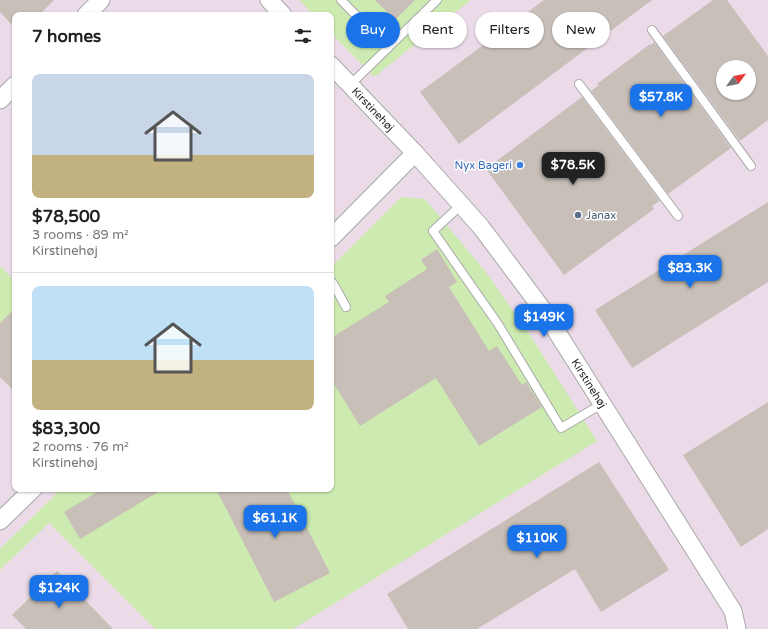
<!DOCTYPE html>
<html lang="en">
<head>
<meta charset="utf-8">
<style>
	:root { --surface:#fff; --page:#f2f2f2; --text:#202124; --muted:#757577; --line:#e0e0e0; --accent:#1a73e8 }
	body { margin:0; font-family:"Varela Round",sans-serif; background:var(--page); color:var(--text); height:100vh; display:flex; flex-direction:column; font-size:15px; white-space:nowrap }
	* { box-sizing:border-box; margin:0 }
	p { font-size:13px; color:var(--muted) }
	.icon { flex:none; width:22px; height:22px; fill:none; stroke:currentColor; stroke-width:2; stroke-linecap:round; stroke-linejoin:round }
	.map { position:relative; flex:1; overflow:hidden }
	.panel { position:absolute; left:12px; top:12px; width:322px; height:480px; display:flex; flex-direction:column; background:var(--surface); border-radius:8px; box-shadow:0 1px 3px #0004 }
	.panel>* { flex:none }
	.top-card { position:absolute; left:346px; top:12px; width:362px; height:36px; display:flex; gap:8px }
	.needle { width:26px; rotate:58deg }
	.controls { position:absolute; left:716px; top:60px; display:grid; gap:8px }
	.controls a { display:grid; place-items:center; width:40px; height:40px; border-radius:50%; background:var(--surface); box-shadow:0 1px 3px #0004; font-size:20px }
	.price { position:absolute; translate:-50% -34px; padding:0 9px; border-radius:8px; background:var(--accent); color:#fff; font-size:13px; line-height:26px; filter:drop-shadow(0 1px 2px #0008) }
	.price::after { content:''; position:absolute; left:50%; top:24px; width:12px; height:9px; margin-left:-6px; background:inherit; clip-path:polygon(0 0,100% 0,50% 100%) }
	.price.selected { background:#222; color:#fff }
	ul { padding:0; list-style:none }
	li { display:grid; align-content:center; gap:8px; height:212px; padding:0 20px }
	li+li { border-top:1px solid var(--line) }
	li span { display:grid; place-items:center; height:124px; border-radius:8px; color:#555 }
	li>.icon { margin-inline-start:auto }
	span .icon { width:72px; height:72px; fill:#fffc; stroke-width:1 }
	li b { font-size:17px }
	h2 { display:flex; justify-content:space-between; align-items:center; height:48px; padding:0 20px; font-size:17px }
	.chip { padding:0 14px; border-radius:18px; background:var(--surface); box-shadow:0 1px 3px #0004; font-size:14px; line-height:36px }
	.chip.selected { background:var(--accent); color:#fff }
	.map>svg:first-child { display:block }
	.industrial { fill:#ebdbe8; fill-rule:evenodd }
	.grass { fill:#cdebb0 }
	.building { fill:#c7bfb8; fill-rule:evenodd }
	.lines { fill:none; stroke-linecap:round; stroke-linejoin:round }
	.lane-casing { stroke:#a9a9a9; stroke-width:10 }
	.street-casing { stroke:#a9a9a9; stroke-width:19 }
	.lane { stroke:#fff; stroke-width:8 }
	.street { stroke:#fff; stroke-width:17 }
	.shop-dot { fill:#3f7fe0; stroke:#fff; stroke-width:1.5 }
	.service-dot { fill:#5c6f8a; stroke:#fff; stroke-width:1.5 }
	.labels { text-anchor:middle; stroke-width:3; stroke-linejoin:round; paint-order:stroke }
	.street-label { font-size:11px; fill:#222; stroke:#fff }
	.shop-label { font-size:11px; fill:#366cbe; stroke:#fff; text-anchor:end }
	.service-label { font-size:11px; fill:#4e5e75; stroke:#fff; text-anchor:start }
</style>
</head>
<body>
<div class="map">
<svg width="768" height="629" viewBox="0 0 768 629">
	<rect width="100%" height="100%" fill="#f2efe9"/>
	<path class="industrial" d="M0 0H768V629H0ZM15 15H331V489H15ZM723 67H749V93H723Z"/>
	<g class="grass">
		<path d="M299 0H471L374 77 331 33V15H314Z"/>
		<path d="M401 197 425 199 485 271 532 338 597 441 293 629H155L49 523 0 570V549L61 489H331V267Z"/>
		<path d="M0 266 15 281V308L0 323Z"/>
	</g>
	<g class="building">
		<path d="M0 0H54L39 15H15V28L0 12Z"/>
		<path d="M375 0H415L395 20Z"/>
		<path d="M544 0H652L459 144 420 92Z"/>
		<path d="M713 0H727L768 56V120L740 141 663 36ZM723 67H749V93H723Z"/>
		<path d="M654 42 731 148 668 194 591 91 599 85 597 84 650 44 651 45Z"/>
		<path d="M582 97 660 201 652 206 654 209 564 275 486 169Z"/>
		<path d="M768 202V282L632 368 595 310Z"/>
		<path d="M437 249 457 282 449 287 489 351 497 346 522 385 526 382 542 407 479 446 436 378 360 426 331 379V338L389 302 385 296 427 269 421 260Z"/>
		<path d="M15 308V392L0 377V323Z"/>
		<path d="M768 402V529L741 547 683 455Z"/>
		<path d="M599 462 669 570 601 612 575 569 477 629H408L387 594Z"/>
		<path d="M102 489H163L80 539 64 512Z"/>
		<path d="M216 489H287L330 573 274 602Z"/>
		<path d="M57 571 113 629H26L12 615Z"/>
	</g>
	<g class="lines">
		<g class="lane-casing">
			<g id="lane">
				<path d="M341 0 388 48"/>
				<path d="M652 30 751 166"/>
				<path d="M579 84 678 216"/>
				<path d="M350 85 437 0"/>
				<path d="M461 205 433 231 498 324 561 428 602 404"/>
				<path d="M331 281 334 285 346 307"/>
			</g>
		</g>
		<g class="street-casing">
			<g id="street">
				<path d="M269 0 283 15"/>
				<path d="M86 15 101 0"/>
				<path id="s1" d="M331 65 415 153 481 227 543 310 733 611 737 629"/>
				<path d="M0 100 15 85"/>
				<path d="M331 238 415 153"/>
				<path d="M0 521 33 489"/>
			</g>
		</g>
		<use href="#lane" class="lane"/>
		<use href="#street" class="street"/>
	</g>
	<circle class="shop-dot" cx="520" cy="165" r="4"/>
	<circle class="service-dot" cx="578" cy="215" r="4"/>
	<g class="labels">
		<g class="street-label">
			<text dy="4" stroke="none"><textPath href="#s1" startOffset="61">Kirstinehøj</textPath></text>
			<text dy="4" stroke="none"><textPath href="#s1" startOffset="411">Kirstinehøj</textPath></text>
		</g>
		<g class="shop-label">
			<text x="512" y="169">Nyx Bageri</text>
		</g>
		<g class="service-label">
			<text x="586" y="219">Janax</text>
		</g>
	</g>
</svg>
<div class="controls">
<a><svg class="needle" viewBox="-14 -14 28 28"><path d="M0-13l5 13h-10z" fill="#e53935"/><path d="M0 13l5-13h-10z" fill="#757577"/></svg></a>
</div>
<b class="price" style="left:661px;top:118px">$57.8K</b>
<b class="price selected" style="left:573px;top:186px">$78.5K</b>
<b class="price" style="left:690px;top:289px">$83.3K</b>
<b class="price" style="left:544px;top:338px">$149K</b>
<b class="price" style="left:275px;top:539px">$61.1K</b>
<b class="price" style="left:537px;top:559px">$110K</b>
<b class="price" style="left:59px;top:609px">$124K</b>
<div class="top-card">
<a class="chip selected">Buy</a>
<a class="chip">Rent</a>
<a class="chip">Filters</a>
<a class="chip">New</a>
</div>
<section class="panel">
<h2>7 homes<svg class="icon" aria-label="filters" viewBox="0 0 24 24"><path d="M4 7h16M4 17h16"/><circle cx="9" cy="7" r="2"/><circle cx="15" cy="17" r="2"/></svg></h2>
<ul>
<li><span style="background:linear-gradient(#c9d6e8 65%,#c2b280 0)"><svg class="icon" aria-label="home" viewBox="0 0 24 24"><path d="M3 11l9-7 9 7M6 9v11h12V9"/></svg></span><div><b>$78,500</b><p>3 rooms · 89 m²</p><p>Kirstinehøj</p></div></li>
<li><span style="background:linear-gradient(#bfe0f5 60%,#c2b280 0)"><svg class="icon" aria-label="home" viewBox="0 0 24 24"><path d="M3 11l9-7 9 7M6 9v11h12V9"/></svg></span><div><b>$83,300</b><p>2 rooms · 76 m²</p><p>Kirstinehøj</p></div></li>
</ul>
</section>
</div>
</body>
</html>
